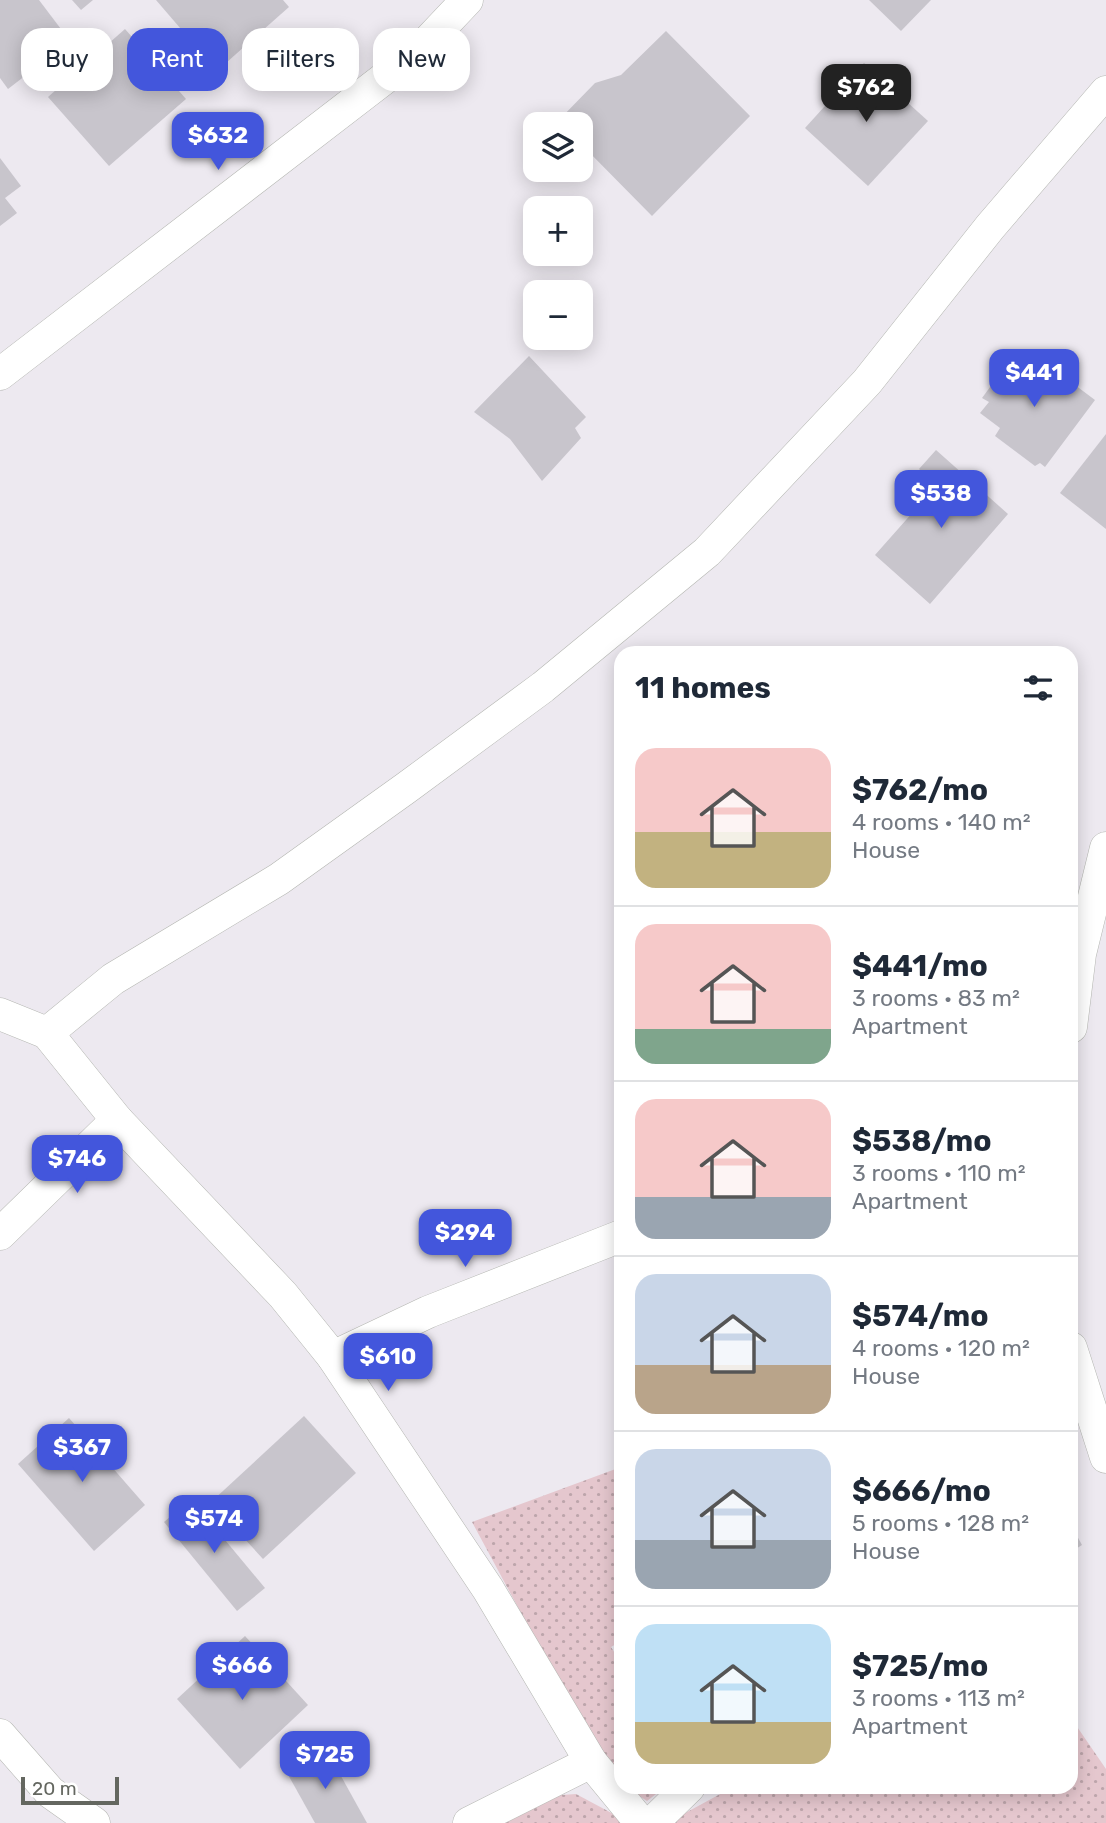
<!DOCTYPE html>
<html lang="en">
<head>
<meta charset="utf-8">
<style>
	:root { --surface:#fff; --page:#f6f6f7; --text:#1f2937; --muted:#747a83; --line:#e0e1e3; --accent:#4356dc }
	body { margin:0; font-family:Rubik,sans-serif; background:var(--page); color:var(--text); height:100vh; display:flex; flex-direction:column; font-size:26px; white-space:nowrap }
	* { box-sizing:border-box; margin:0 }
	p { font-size:23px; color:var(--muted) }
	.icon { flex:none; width:38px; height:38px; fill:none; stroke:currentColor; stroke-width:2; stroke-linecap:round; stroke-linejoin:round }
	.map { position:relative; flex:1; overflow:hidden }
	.sheet { position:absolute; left:614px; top:646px; width:464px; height:1148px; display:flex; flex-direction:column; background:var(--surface); border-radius:21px; box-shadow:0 4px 18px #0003 }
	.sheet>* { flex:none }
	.hud { position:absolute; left:21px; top:28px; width:488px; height:63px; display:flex; gap:14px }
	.tools { position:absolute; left:523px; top:112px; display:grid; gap:14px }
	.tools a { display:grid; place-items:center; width:70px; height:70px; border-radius:14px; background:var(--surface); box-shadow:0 4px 18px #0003; font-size:35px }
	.scale { position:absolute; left:21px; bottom:18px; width:98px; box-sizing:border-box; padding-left:7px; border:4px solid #646760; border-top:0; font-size:19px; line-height:24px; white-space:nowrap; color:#646760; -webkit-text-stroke:5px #fff; paint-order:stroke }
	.price { position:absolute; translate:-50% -60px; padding:0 16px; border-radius:14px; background:var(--accent); color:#fff; font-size:23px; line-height:46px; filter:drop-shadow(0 2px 4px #0008) }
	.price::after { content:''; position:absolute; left:50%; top:42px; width:21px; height:16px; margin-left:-10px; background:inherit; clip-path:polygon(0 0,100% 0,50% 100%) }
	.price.selected { background:#222; color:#fff }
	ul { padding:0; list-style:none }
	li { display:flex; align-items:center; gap:21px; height:175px; padding:0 21px }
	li+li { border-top:2px solid var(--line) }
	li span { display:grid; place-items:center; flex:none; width:196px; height:140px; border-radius:21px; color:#555 }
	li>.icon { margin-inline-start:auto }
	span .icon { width:84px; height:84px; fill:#fffc; stroke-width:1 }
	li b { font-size:30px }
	h2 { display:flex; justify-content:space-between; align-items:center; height:84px; padding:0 21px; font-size:30px }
	.pill { padding:0 24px; border-radius:21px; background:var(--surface); box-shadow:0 4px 18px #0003; font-size:24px; line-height:63px }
	.pill.selected { background:var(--accent); color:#fff }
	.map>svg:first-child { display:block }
	.grass { fill:url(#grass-dots) }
	.building { fill:#c8c5cc }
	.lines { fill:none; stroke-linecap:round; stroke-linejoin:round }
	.minor-casing { stroke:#b4b6b1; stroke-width:33 }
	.minor { stroke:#fff; stroke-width:32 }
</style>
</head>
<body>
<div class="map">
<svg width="1106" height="1823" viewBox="0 0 1106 1823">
	<defs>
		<pattern id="grass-dots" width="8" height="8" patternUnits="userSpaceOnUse" patternTransform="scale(1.75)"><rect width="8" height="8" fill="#e5c7ce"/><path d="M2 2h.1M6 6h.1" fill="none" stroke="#bda5ab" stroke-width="1.8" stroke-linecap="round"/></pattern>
	</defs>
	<rect width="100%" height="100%" fill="#ede9f0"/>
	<g class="grass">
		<path d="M621 1467V1641L611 1647 621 1663V1784L596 1752 472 1522Z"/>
		<path d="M1071 1718 1106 1769V1823H667L733 1787H1071Z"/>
		<path d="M626 1787H665L647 1801Z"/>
		<path d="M576 1794 619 1817 624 1823H499L547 1796Z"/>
	</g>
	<g class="building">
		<path d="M0 0H39L70 41 8 89 0 78Z"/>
		<path d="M72 0H93L81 10Z"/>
		<path d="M156 0H283L289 7 217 71Z"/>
		<path d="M869 0H931L901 31Z"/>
		<path d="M125 29 186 99 109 166 48 97Z"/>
		<path d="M666 31 750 116 652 216 581 144V124H561L558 121 595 83 621 75Z"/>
		<path d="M864 63 928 121 868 186 805 128Z"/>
		<path d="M0 158 21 186 5 198 17 213 0 226Z"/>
		<path d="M1015 353 1041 373 1047 364 1095 400 1045 467 1040 463 1035 466 995 436 1000 428 980 413 989 402 982 398Z"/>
		<path d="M529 356 586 417 575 428 581 438 542 481 510 439 474 412Z"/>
		<path d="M1106 434V529L1060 493Z"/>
		<path d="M936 450 1008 514 930 604 875 555 937 485 919 469Z"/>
		<path d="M304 1416 356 1473 263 1559 211 1502Z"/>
		<path d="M69 1418 145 1505 94 1551 18 1464Z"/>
		<path d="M191 1499 265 1588 237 1611 164 1522Z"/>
		<path d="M1071 1525 1082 1545 1071 1552Z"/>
		<path d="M245 1636 308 1705 240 1769 177 1699Z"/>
		<path d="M326 1749 367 1823H315L286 1771Z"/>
	</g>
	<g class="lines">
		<g class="minor-casing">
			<g id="minor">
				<path d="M0 374 416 54 467 0"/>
				<path d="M0 1014 47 1033 117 1120 283 1295 333 1357 488 1589 591 1762 641 1823"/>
				<path d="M1071 1027 1080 954 1106 848"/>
				<path d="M47 1033 113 979 279 879 406 788 543 687 707 552 867 382 990 227 1106 92"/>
				<path d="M0 1234 117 1120"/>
				<path d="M1071 1348 1106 1457"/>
				<path d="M333 1357 428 1312 621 1236"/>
				<path d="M0 1735 50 1792 94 1823"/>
				<path d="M469 1823 591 1762"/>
				<path d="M652 1823 689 1787"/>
			</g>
		</g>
		<use href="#minor" class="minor"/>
	</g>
</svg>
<div class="tools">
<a><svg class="icon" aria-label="layers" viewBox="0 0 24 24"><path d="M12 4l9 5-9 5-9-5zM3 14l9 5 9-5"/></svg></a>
<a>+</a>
<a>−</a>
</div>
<div class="scale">20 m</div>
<b class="price selected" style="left:866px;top:124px">$762</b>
<b class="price" style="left:218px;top:172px">$632</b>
<b class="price" style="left:1034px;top:409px">$441</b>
<b class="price" style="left:941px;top:530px">$538</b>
<b class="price" style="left:77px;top:1195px">$746</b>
<b class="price" style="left:465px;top:1269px">$294</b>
<b class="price" style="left:388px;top:1393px">$610</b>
<b class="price" style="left:82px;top:1484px">$367</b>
<b class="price" style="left:214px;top:1555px">$574</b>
<b class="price" style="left:242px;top:1702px">$666</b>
<b class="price" style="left:325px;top:1791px">$725</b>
<div class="hud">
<a class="pill">Buy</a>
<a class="pill selected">Rent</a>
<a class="pill">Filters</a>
<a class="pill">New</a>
</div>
<section class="sheet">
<h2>11 homes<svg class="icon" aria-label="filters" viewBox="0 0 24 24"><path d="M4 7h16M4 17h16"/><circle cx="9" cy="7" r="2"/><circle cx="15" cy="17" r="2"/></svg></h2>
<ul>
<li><span style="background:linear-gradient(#f6c9c9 60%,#c2b280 0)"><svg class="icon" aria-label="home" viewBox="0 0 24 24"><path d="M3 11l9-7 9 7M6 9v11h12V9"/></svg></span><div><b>$762/mo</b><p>4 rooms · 140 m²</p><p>House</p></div></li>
<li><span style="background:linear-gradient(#f6c9c9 75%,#7fa58c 0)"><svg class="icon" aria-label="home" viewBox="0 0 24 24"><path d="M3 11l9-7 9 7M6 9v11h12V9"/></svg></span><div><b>$441/mo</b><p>3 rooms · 83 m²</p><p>Apartment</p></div></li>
<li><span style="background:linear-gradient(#f6c9c9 70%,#9aa5b1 0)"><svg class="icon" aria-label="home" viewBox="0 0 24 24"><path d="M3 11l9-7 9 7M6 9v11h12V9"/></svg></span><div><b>$538/mo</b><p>3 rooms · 110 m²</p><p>Apartment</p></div></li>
<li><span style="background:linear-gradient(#c9d6e8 65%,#b9a48a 0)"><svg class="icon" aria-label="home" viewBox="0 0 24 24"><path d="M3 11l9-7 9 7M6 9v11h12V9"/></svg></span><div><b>$574/mo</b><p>4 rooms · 120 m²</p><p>House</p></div></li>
<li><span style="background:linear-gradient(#c9d6e8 65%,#9aa5b1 0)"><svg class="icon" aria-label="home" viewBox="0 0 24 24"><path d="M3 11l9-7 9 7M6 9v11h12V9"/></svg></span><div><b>$666/mo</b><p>5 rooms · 128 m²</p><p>House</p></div></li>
<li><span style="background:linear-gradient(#bfe0f5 70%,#c2b280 0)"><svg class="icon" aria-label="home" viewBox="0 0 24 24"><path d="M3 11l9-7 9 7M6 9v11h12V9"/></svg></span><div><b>$725/mo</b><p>3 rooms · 113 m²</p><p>Apartment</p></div></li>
</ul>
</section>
</div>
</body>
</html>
